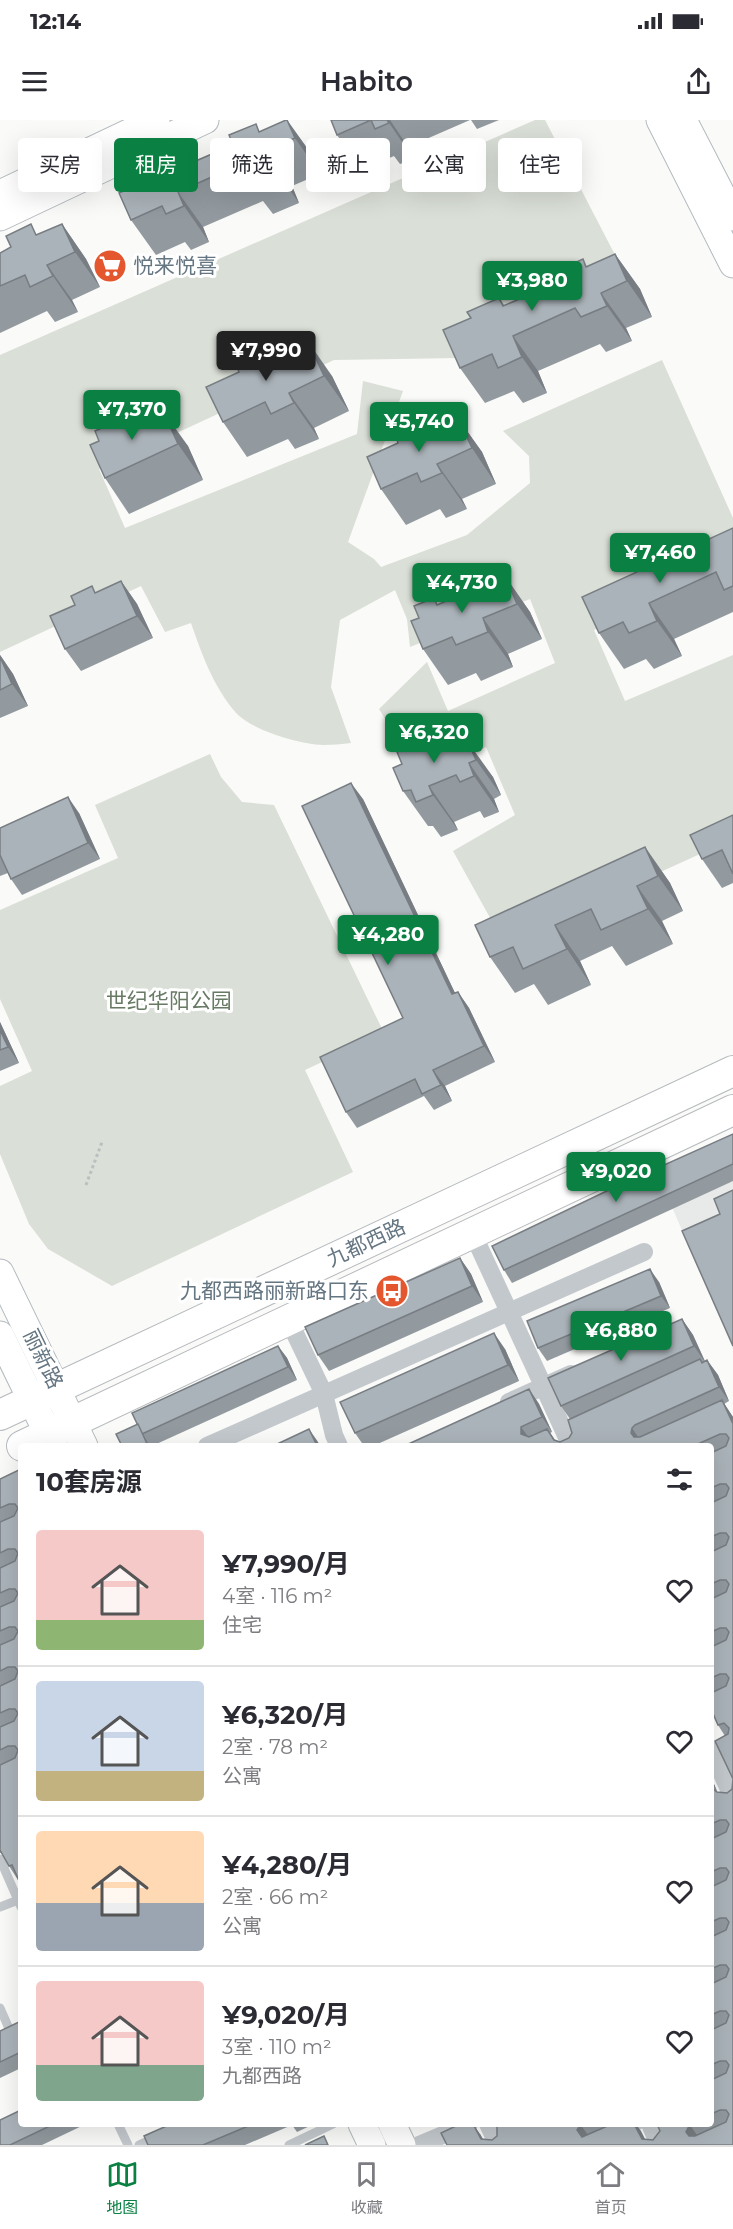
<!DOCTYPE html>
<html lang="zh">
<head>
<meta charset="utf-8">
<style>
	:root { --surface:#fff; --page:#f2f2f3; --text:#2b2b33; --muted:#7c7c81; --line:#e1e1e2; --accent:#0b8043 }
	body { margin:0; font-family:Montserrat,"Noto Sans SC",sans-serif; background:var(--page); color:var(--text); height:100vh; display:flex; flex-direction:column; font-size:22px; white-space:nowrap }
	* { box-sizing:border-box; margin:0 }
	p { font-size:20px; color:var(--muted) }
	.icon { flex:none; width:33px; height:33px; fill:none; stroke:currentColor; stroke-width:2; stroke-linecap:round; stroke-linejoin:round }
	.map { position:relative; flex:1; overflow:hidden }
	.drawer { position:absolute; left:18px; top:1323px; width:696px; height:684px; display:flex; flex-direction:column; background:var(--surface); border-radius:6px; box-shadow:0 6px 24px #0002 }
	.drawer>* { flex:none }
	.banner { position:absolute; left:18px; top:18px; width:698px; height:54px; display:flex; gap:12px }
	.price { position:absolute; translate:-50% -51px; padding:0 14px; border-radius:6px; background:var(--accent); color:#fff; font-size:20px; line-height:39px; filter:drop-shadow(0 2px 3px #0008) }
	.price::after { content:''; position:absolute; left:50%; top:36px; width:18px; height:14px; margin-left:-9px; background:inherit; clip-path:polygon(0 0,100% 0,50% 100%) }
	.price.active { background:#222; color:#fff }
	ul { padding:0; list-style:none }
	li { display:flex; align-items:center; gap:18px; height:150px; padding:0 18px }
	li+li { border-top:2px solid var(--line) }
	li span { display:grid; place-items:center; flex:none; width:168px; height:120px; border-radius:6px; color:#555 }
	li>.icon { margin-inline-start:auto }
	span .icon { width:72px; height:72px; fill:#fffc; stroke-width:1 }
	li b { font-size:26px }
	h2 { display:flex; justify-content:space-between; align-items:center; height:72px; padding:0 18px; font-size:26px }
	.chip { padding:0 21px; border-radius:6px; background:var(--surface); box-shadow:0 6px 24px #0002; font-size:21px; line-height:54px }
	.chip.active { background:var(--accent); color:#fff }
	.status { display:flex; justify-content:space-between; align-items:center; height:42px; padding:0 30px; background:var(--surface); direction:ltr }
	.status svg { height:16px; fill:currentColor }
	header { display:flex; justify-content:space-between; align-items:center; height:78px; padding:0 18px; background:var(--surface); font-size:27px; font-weight:600 }
	.tabs { display:flex; justify-content:space-around; align-items:center; height:84px; border-top:2px solid var(--line); background:var(--surface); font-size:16px; color:var(--muted) }
	.tabs a { display:grid; justify-items:center; gap:3px }
	.tabs .active { color:var(--accent) }
	.map>svg:first-child { display:block }
	.built { fill:#e8e9e9 }
	.green { fill:#dadfd7 }
	.lines { fill:none; stroke-linecap:round; stroke-linejoin:round }
	.secondary-casing { stroke:#b3babf; stroke-width:29 }
	.primary-casing { stroke:#b5babe; stroke-width:32 }
	.path { stroke:#bbbfc2; stroke-width:3; stroke-dasharray:3 3; stroke-linecap:butt }
	.lane { stroke:#c3c8cc; stroke-width:9 }
	.street { stroke:#c3c8cc; stroke-width:18 }
	.secondary { stroke:#fff; stroke-width:27 }
	.primary { stroke:#fff; stroke-width:30 }
	.wall { fill:#929a9f }
	.shaded-wall { fill:#777d82 }
	.building { fill:#aab3b9; stroke:#777d82; stroke-width:1.5 }
	.labels { text-anchor:middle; stroke-width:6; stroke-linejoin:round; paint-order:stroke }
	.poi-label { font-size:21px; fill:#657683; stroke:#fff; text-anchor:start }
	.park-label { font-size:21px; fill:#687a64; stroke:#fff }
	.street-label { font-size:21px; fill:#657683; stroke:#fff }
</style>
</head>
<body>
<div class="status"><b>12:14</b><svg viewBox="0 0 49 12"><path d="M0 12V9h3v3zM5 12V6h3v6zM10 12V3h3v9zM15 12V0h3v12zM26 1h20v11H26zM47 4h2v5h-2z"/></svg></div>
<header><svg class="icon" aria-label="menu" viewBox="0 0 24 24"><path d="M4 6h16M4 12h16M4 18h16"/></svg>Habito<svg class="icon" aria-label="share" viewBox="0 0 24 24"><path d="M12 15V3M7 8l5-5 5 5M5 13v7h14v-7"/></svg></header>
<div class="map">
<svg width="733" height="2025" viewBox="0 0 733 2025">
	<rect width="100%" height="100%" fill="#fafaf8"/>
	<path class="built" d="M733 1060V1229L672 1087Z"/>
	<g class="green">
		<path d="M535 0H545L626 156 459 238 334 240 99 349 125 408 357 314 363 261 403 271 348 422 374 439 381 447 467 415 530 363 529 336 503 311 662 240 733 398V442L594 510 625 581 733 535V719L504 823 453 731 515 695 486 627 420 656 379 589 427 542 448 591 555 543 530 479 410 527 407 499 395 470 340 500 331 567 351 623C342 624 332 625 323 625 300 624 254 611 237 594 214 568 202 535 191 503L165 512 141 466 0 532V235Z"/>
		<path d="M210 634 221 657 242 682 274 685 384 913 305 950 353 1052 112 1166 48 1129 29 1104 0 1034V966L32 951 0 879V790L118 738 95 685Z"/>
	</g>
	<g class="lines">
		<g class="secondary-casing">
			<g id="secondary">
				<path d="M660 0 733 144"/>
				<path d="M683 0 733 97"/>
				<path d="M0 74 156 0"/>
				<path d="M0 97 205 0"/>
				<path d="M0 1153 84 1326"/>
				<path d="M0 1215 54 1326"/>
				<path d="M362 2004 372 2025"/>
				<path d="M392 2004 402 2025"/>
			</g>
		</g>
		<g class="primary-casing">
			<g id="primary">
				<path d="M0 1295 733 951"/>
				<path d="M22 1326 733 990"/>
			</g>
		</g>
		<path class="path" d="M86 1065 102 1022"/>
		<g class="lane">
			<path d="M0 1739 21 1787"/>
			<path d="M0 1787 18 1780"/>
			<path d="M0 1888 11 1913"/>
			<path d="M118 2004 128 2025"/>
			<path d="M626 2011 641 2004"/>
			<path d="M139 2025 156 2017"/>
			<path d="M289 2025 333 2004"/>
		</g>
		<g class="street">
			<path d="M473 1114 571 1326"/>
			<path d="M289 1201 324 1274 334 1315 339 1326"/>
			<path d="M509 1282 571 1254"/>
			<path d="M207 1326 644 1132"/>
			<path d="M711 1630 733 1678"/>
			<path d="M488 2004 498 2025"/>
			<path d="M650 2004 659 2025"/>
			<path d="M419 2025 469 2004"/>
		</g>
		<use href="#secondary" class="secondary"/>
		<use href="#primary" class="primary"/>
	</g>
	<g class="wall">
		<path d="M287 0 312 35 320 54 292 66 299 83 273 94 263 81 203 107 209 122 191 130 185 122 156 135 131 100 145 62 173 40 179 48Z"/>
		<path d="M331 0H470L408 27 414 39 400 44 394 36 362 50 337 15Z"/>
		<path d="M471 0H499L477 9Z"/>
		<path d="M62 104 86 139 100 167 72 180 78 192 55 202 47 191 0 213V133Z"/>
		<path d="M615 134 640 169 652 197 626 208 632 221 606 232 600 224 538 251 547 273 523 283 514 271 485 283 460 248 471 198 499 178 505 186 562 161 587 146Z"/>
		<path d="M279 233 332 256 349 291 314 308 319 319 295 329 288 319 247 337 223 302Z"/>
		<path d="M154 295 188 326 203 360 129 394 105 358Z"/>
		<path d="M457 297 482 332 496 364 462 379 467 389 446 398 440 389 406 405 381 369 398 323 425 303 429 309Z"/>
		<path d="M733 408V492L674 519 682 536 654 549 646 539 624 549 599 513Z"/>
		<path d="M505 456 530 492 542 519 508 534 513 547 481 561 476 553 448 565 423 529 419 498 439 485Z"/>
		<path d="M121 461 137 484 153 518 81 551 65 529 75 485 97 473Z"/>
		<path d="M0 535 13 554 28 586 0 598Z"/>
		<path d="M452 608 464 624 493 657 501 675 494 679 499 692 484 698 480 691 454 702 458 710 441 717 433 706H428L403 671 402 644Z"/>
		<path d="M363 679 455 873 458 872 469 888 495 942 445 966 452 981 434 990 424 976 357 1008 346 992 403 898Z"/>
		<path d="M79 693 100 739 22 775 11 759 8 753 0 756V708Z"/>
		<path d="M733 695V763L722 768 702 739Z"/>
		<path d="M645 727 670 763 683 791 662 801 673 824 626 846 612 826 580 841 591 865 548 885 534 864 515 873 490 837Z"/>
		<path d="M0 902 19 943 0 951Z"/>
		<path d="M733 1014V1061L512 1163 504 1150Z"/>
		<path d="M460 1138 471 1154 483 1182 329 1251 318 1235Z"/>
		<path d="M659 1162 670 1188 547 1241 538 1228Z"/>
		<path d="M682 1199 693 1215 705 1241 707 1240 718 1255 729 1281 724 1284 733 1297V2025H447L480 2014 483 2019 492 2020 497 2016 499 2004H636L645 2020H653L660 2011 657 2004H711V1657L717 1671 716 1672H717L727 1673 732 1669 733 1659 725 1616 718 1605 711 1589V1326H404L529 1269 539 1284 552 1312 550 1313 555 1320 560 1322 569 1318 572 1313 570 1299 561 1286Z"/>
		<path d="M278 1226 287 1238 297 1260 152 1326H122L138 1304Z"/>
		<path d="M505 1229 519 1261 373 1326H364L355 1313Z"/>
		<path d="M21 1349 19 1760H18L9 1746 2 1733H0V1359Z"/>
		<path d="M21 1901V1948L0 1958V1911Z"/>
		<path d="M21 2004H86L42 2025H0Z"/>
		<path d="M171 2004H314L297 2012 292 2005 245 2025H148Z"/>
	</g>
	<g class="shaded-wall">
		<path d="M287 0 312 35 320 54 295 18Z"/>
		<path d="M387 0H390L408 27 414 39Z"/>
		<path d="M267 31 292 66 299 83 274 47Z"/>
		<path d="M178 72 203 107 209 122 184 86Z"/>
		<path d="M62 104 86 139 100 167 75 132Z"/>
		<path d="M615 134 640 169 652 197 627 161Z"/>
		<path d="M47 145 72 180 78 192 53 156Z"/>
		<path d="M601 173 626 208 632 221 607 186Z"/>
		<path d="M513 216 538 251 547 273 522 237Z"/>
		<path d="M307 220 332 256 349 291 324 256Z"/>
		<path d="M289 273 314 308 319 319 294 283Z"/>
		<path d="M163 291 188 326 203 360 178 324Z"/>
		<path d="M457 297 482 332 496 364 472 328Z"/>
		<path d="M437 344 462 379 467 389 442 353Z"/>
		<path d="M505 456 530 492 542 519 517 484Z"/>
		<path d="M121 461 137 484 153 518 137 496Z"/>
		<path d="M649 483 674 519 682 536 657 501Z"/>
		<path d="M483 498 508 534 513 547 488 512Z"/>
		<path d="M0 535 13 554 28 586 12 564 0 537Z"/>
		<path d="M452 608 475 640 460 625Z"/>
		<path d="M468 622 493 657 501 675 476 640Z"/>
		<path d="M469 643 494 679 499 692 474 656Z"/>
		<path d="M351 663 363 679 463 890 452 874Z"/>
		<path d="M429 666 454 702 458 710 433 675Z"/>
		<path d="M68 677 79 693 100 739 88 723Z"/>
		<path d="M645 727 670 763 683 791 658 756Z"/>
		<path d="M637 766 662 801 673 824 648 789Z"/>
		<path d="M555 805 580 841 591 865 567 829Z"/>
		<path d="M458 872 469 888 495 942 484 926Z"/>
		<path d="M0 902 19 943 8 927 0 910Z"/>
		<path d="M433 950 445 966 452 981 441 965Z"/>
		<path d="M460 1138 471 1154 483 1182 472 1166Z"/>
		<path d="M650 1149 659 1162 670 1188 661 1176Z"/>
		<path d="M682 1199 693 1215 705 1242 694 1226Z"/>
		<path d="M494 1213 505 1229 519 1261 508 1245Z"/>
		<path d="M278 1226 287 1238 297 1260 288 1247Z"/>
		<path d="M707 1240 718 1255 729 1281 719 1267Z"/>
		<path d="M529 1269 539 1284 552 1312 542 1297Z"/>
		<path d="M722 1280 733 1297V1304Z"/>
		<path d="M521 1307 532 1322 521 1314Z"/>
		<path d="M632 1308 642 1323V1326L631 1313Z"/>
		<path d="M309 1309 318 1322 320 1326H317Z"/>
		<path d="M142 1314 150 1326H148Z"/>
		<path d="M711 1657 717 1671 711 1662Z"/>
		<path d="M473 2004 480 2014 486 2025 481 2019Z"/>
		<path d="M580 2004 591 2019 587 2025 577 2010Z"/>
		<path d="M634 2004H636L641 2011 648 2025 642 2019Z"/>
		<path d="M689 2004 700 2019 698 2025 686 2012Z"/>
	</g>
	<g class="building">
		<path d="M286 0H287L295 18 267 31 274 47 248 59 241 44 178 72 184 86 166 94 162 86 131 100 119 73 145 62 141 53 173 40 177 49 233 25 229 15 256 4 259 12Z"/>
		<path d="M331 0H387L389 3 375 9 371 0 337 15Z"/>
		<path d="M31 104 36 115 62 104 75 132 47 145 53 156 30 167 25 155 0 166V133L11 127 6 116Z"/>
		<path d="M615 134 627 161 601 173 607 186 581 197 575 188 513 216 522 237 498 248 492 234 460 248 443 210 471 198 467 192 499 178 503 186 562 161 557 151 583 139 586 147Z"/>
		<path d="M307 220 324 256 289 273 294 283 271 294 265 282 223 302 206 267 239 252 237 247 276 229 278 234Z"/>
		<path d="M149 287 153 295 163 291 178 324 105 358 90 325 99 321 95 311Z"/>
		<path d="M457 297 472 328 437 344 442 353 421 362 417 353 381 369 367 337 398 323 396 317 425 303 428 310Z"/>
		<path d="M733 408V466L724 470 716 452 649 483 657 501 629 513 623 502 599 513 582 477Z"/>
		<path d="M505 456 517 484 483 498 488 512 456 525 452 517 423 529 411 501 419 498 414 486 434 478 437 485Z"/>
		<path d="M121 461 137 496 65 529 50 496 75 485 71 476 92 466 95 473Z"/>
		<path d="M0 537 12 564 0 570Z"/>
		<path d="M452 608 460 625 468 622 476 640 469 643 474 656 460 662 456 655 429 666 433 675 416 682 411 670 403 671 393 648 402 644 397 632Z"/>
		<path d="M351 663 452 874 458 872 484 926 433 950 441 965 422 974 415 959 346 992 320 937 403 898 302 686Z"/>
		<path d="M68 677 88 723 11 759 0 735V708Z"/>
		<path d="M733 695V754L722 730 702 739 690 715Z"/>
		<path d="M645 727 658 756 637 766 648 789 601 810 591 789 555 805 567 829 523 849 513 827 490 837 475 805Z"/>
		<path d="M0 910 8 927 0 930Z"/>
		<path d="M733 1014V1044L504 1150 492 1126 613 1068Z"/>
		<path d="M733 1070V1226L682 1111 720 1094 714 1079Z"/>
		<path d="M460 1138 472 1166 318 1235 305 1207Z"/>
		<path d="M650 1149 661 1176 538 1228 527 1201Z"/>
		<path d="M682 1199 694 1226 561 1286 548 1258Z"/>
		<path d="M494 1213 508 1245 355 1313 340 1282Z"/>
		<path d="M278 1226 288 1247 142 1314 132 1293Z"/>
		<path d="M700 1239 702 1243 707 1240 719 1267 635 1305 632 1308 631 1313 634 1317H640L722 1280 733 1304V2025H447L441 2013 460 2004H473L481 2019 492 2020 497 2016V2005L499 2004H581L577 2010 582 2017 612 2004H634L642 2019 653 2020 660 2011 657 2004H690L686 2012 689 2016H695L726 2002 729 1994 726 1990H720L711 1994V1960L726 1953 729 1945 726 1941H720L711 1945V1910L726 1903 729 1895 726 1891H720L711 1895V1864L726 1857 729 1849 726 1845H720L711 1849V1817L726 1810 729 1802 726 1798H720L711 1802V1767L726 1760 729 1752 726 1748H720L711 1752V1719L726 1712 729 1704 726 1700H720L711 1704V1669L712 1668 717 1672 727 1673 732 1669 733 1659 715 1621 728 1614 729 1608 724 1603 718 1605 711 1589V1573L726 1566 729 1558 726 1554H720L711 1558V1527L726 1520 729 1512 726 1508H720L711 1512V1479L726 1472 729 1464 726 1460H720L711 1464V1432L726 1425 729 1417 726 1413H720L711 1417V1383L726 1376 729 1368 726 1364H720L711 1368V1333L726 1326 729 1318 726 1314H720L698 1324 696 1326H404L529 1269 542 1297 521 1307V1314L529 1317 547 1309 554 1320 560 1322 569 1318 572 1313 568 1300Z"/>
		<path d="M138 1304 148 1326H122L116 1314Z"/>
		<path d="M309 1309 317 1326H273Z"/>
		<path d="M21 1349V1765L12 1745 9 1746 0 1730V1645L15 1638 18 1630 15 1626H8L0 1630V1607L14 1601 18 1593 15 1589H9L0 1593V1566L15 1559 18 1551 15 1547H8L0 1551V1525L14 1519 18 1511 15 1507H9L0 1511V1487L14 1481 18 1473 15 1469H9L0 1473V1448L15 1441 18 1433 15 1429H8L0 1433V1402L14 1396 18 1388 15 1384H9L0 1388V1359Z"/>
		<path d="M21 1901V1932L0 1942V1911Z"/>
		<path d="M21 1990V2004H54L10 2025H0V2000Z"/>
		<path d="M171 2004H253L203 2025H148L144 2016Z"/>
		<path d="M324 2016 328 2025H305Z"/>
	</g>
	<defs>
		<g id="supermarket-disc" transform="scale(1.725)"><circle r="9.5" fill="#e4572e" stroke="#fff"/><path d="M-6-5.5h2.5l.6 2H6L4.5 2H-2.5L-4.4-4H-6ZM-1.5 3.2a1.3 1.3 0 1 0 .1 0ZM3 3.2a1.3 1.3 0 1 0 .1 0Z" fill="#fff"/></g>
		<g id="bus-disc" transform="scale(1.725)"><circle r="9.5" fill="#e4572e" stroke="#fff"/><path d="M-5-6H5V4H4V6H2V4H-2V6H-4V4H-5ZM-3.5-4V0h7V-4ZM-3.5 1.2v1.5H-2V1.2ZM2 1.2v1.5H3.5V1.2Z" fill="#fff"/></g>
	</defs>
	<g fill-rule="evenodd">
		<use href="#supermarket-disc" x="110" y="146"/>
		<use href="#bus-disc" x="392" y="1171"/>
	</g>
	<g class="labels">
		<g class="poi-label">
			<text x="133" y="153">悦来悦喜</text>
			<text x="369" y="1178" text-anchor="end">九都西路丽新路口东</text>
		</g>
		<g class="park-label">
			<text x="169" y="888">世纪华阳公园</text>
		</g>
		<g class="street-label">
			<text transform="translate(366 1123) rotate(-25)" y="7">九都西路</text>
			<text transform="translate(43 1239) rotate(64)" y="7">丽新路</text>
		</g>
	</g>
</svg>
<b class="price" style="left:532px;top:192px">¥3,980</b>
<b class="price active" style="left:266px;top:262px">¥7,990</b>
<b class="price" style="left:132px;top:321px">¥7,370</b>
<b class="price" style="left:419px;top:333px">¥5,740</b>
<b class="price" style="left:660px;top:464px">¥7,460</b>
<b class="price" style="left:462px;top:494px">¥4,730</b>
<b class="price" style="left:434px;top:644px">¥6,320</b>
<b class="price" style="left:388px;top:846px">¥4,280</b>
<b class="price" style="left:616px;top:1083px">¥9,020</b>
<b class="price" style="left:621px;top:1242px">¥6,880</b>
<div class="banner">
<a class="chip">买房</a>
<a class="chip active">租房</a>
<a class="chip">筛选</a>
<a class="chip">新上</a>
<a class="chip">公寓</a>
<a class="chip">住宅</a>
</div>
<section class="drawer">
<h2>10套房源<svg class="icon" aria-label="filters" viewBox="0 0 24 24"><path d="M4 7h16M4 17h16"/><circle cx="9" cy="7" r="2"/><circle cx="15" cy="17" r="2"/></svg></h2>
<ul>
<li><span style="background:linear-gradient(#f6c9c9 75%,#8fb573 0)"><svg class="icon" aria-label="home" viewBox="0 0 24 24"><path d="M3 11l9-7 9 7M6 9v11h12V9"/></svg></span><div><b>¥7,990/月</b><p>4室 · 116 m²</p><p>住宅</p></div><svg class="icon" aria-label="heart" viewBox="0 0 24 24"><path d="M12 20l-8-8c-3-5 5-10 8-4 3-6 11-1 8 4z"/></svg></li>
<li><span style="background:linear-gradient(#c9d6e8 75%,#c2b280 0)"><svg class="icon" aria-label="home" viewBox="0 0 24 24"><path d="M3 11l9-7 9 7M6 9v11h12V9"/></svg></span><div><b>¥6,320/月</b><p>2室 · 78 m²</p><p>公寓</p></div><svg class="icon" aria-label="heart" viewBox="0 0 24 24"><path d="M12 20l-8-8c-3-5 5-10 8-4 3-6 11-1 8 4z"/></svg></li>
<li><span style="background:linear-gradient(#ffd9b3 60%,#9aa5b1 0)"><svg class="icon" aria-label="home" viewBox="0 0 24 24"><path d="M3 11l9-7 9 7M6 9v11h12V9"/></svg></span><div><b>¥4,280/月</b><p>2室 · 66 m²</p><p>公寓</p></div><svg class="icon" aria-label="heart" viewBox="0 0 24 24"><path d="M12 20l-8-8c-3-5 5-10 8-4 3-6 11-1 8 4z"/></svg></li>
<li><span style="background:linear-gradient(#f6c9c9 70%,#7fa58c 0)"><svg class="icon" aria-label="home" viewBox="0 0 24 24"><path d="M3 11l9-7 9 7M6 9v11h12V9"/></svg></span><div><b>¥9,020/月</b><p>3室 · 110 m²</p><p>九都西路</p></div><svg class="icon" aria-label="heart" viewBox="0 0 24 24"><path d="M12 20l-8-8c-3-5 5-10 8-4 3-6 11-1 8 4z"/></svg></li>
</ul>
</section>
</div>
<nav class="tabs">
<a class="active"><svg class="icon" aria-label="map" viewBox="0 0 24 24"><path d="M3 6l6-2 6 2 6-2v14l-6 2-6-2-6 2zM9 4v14M15 6v14"/></svg>地图</a>
<a><svg class="icon" aria-label="saved" viewBox="0 0 24 24"><path d="M7 4h10v16l-5-4-5 4z"/></svg>收藏</a>
<a><svg class="icon" aria-label="home" viewBox="0 0 24 24"><path d="M3 11l9-7 9 7M6 9v11h12V9"/></svg>首页</a>
</nav>
</body>
</html>
